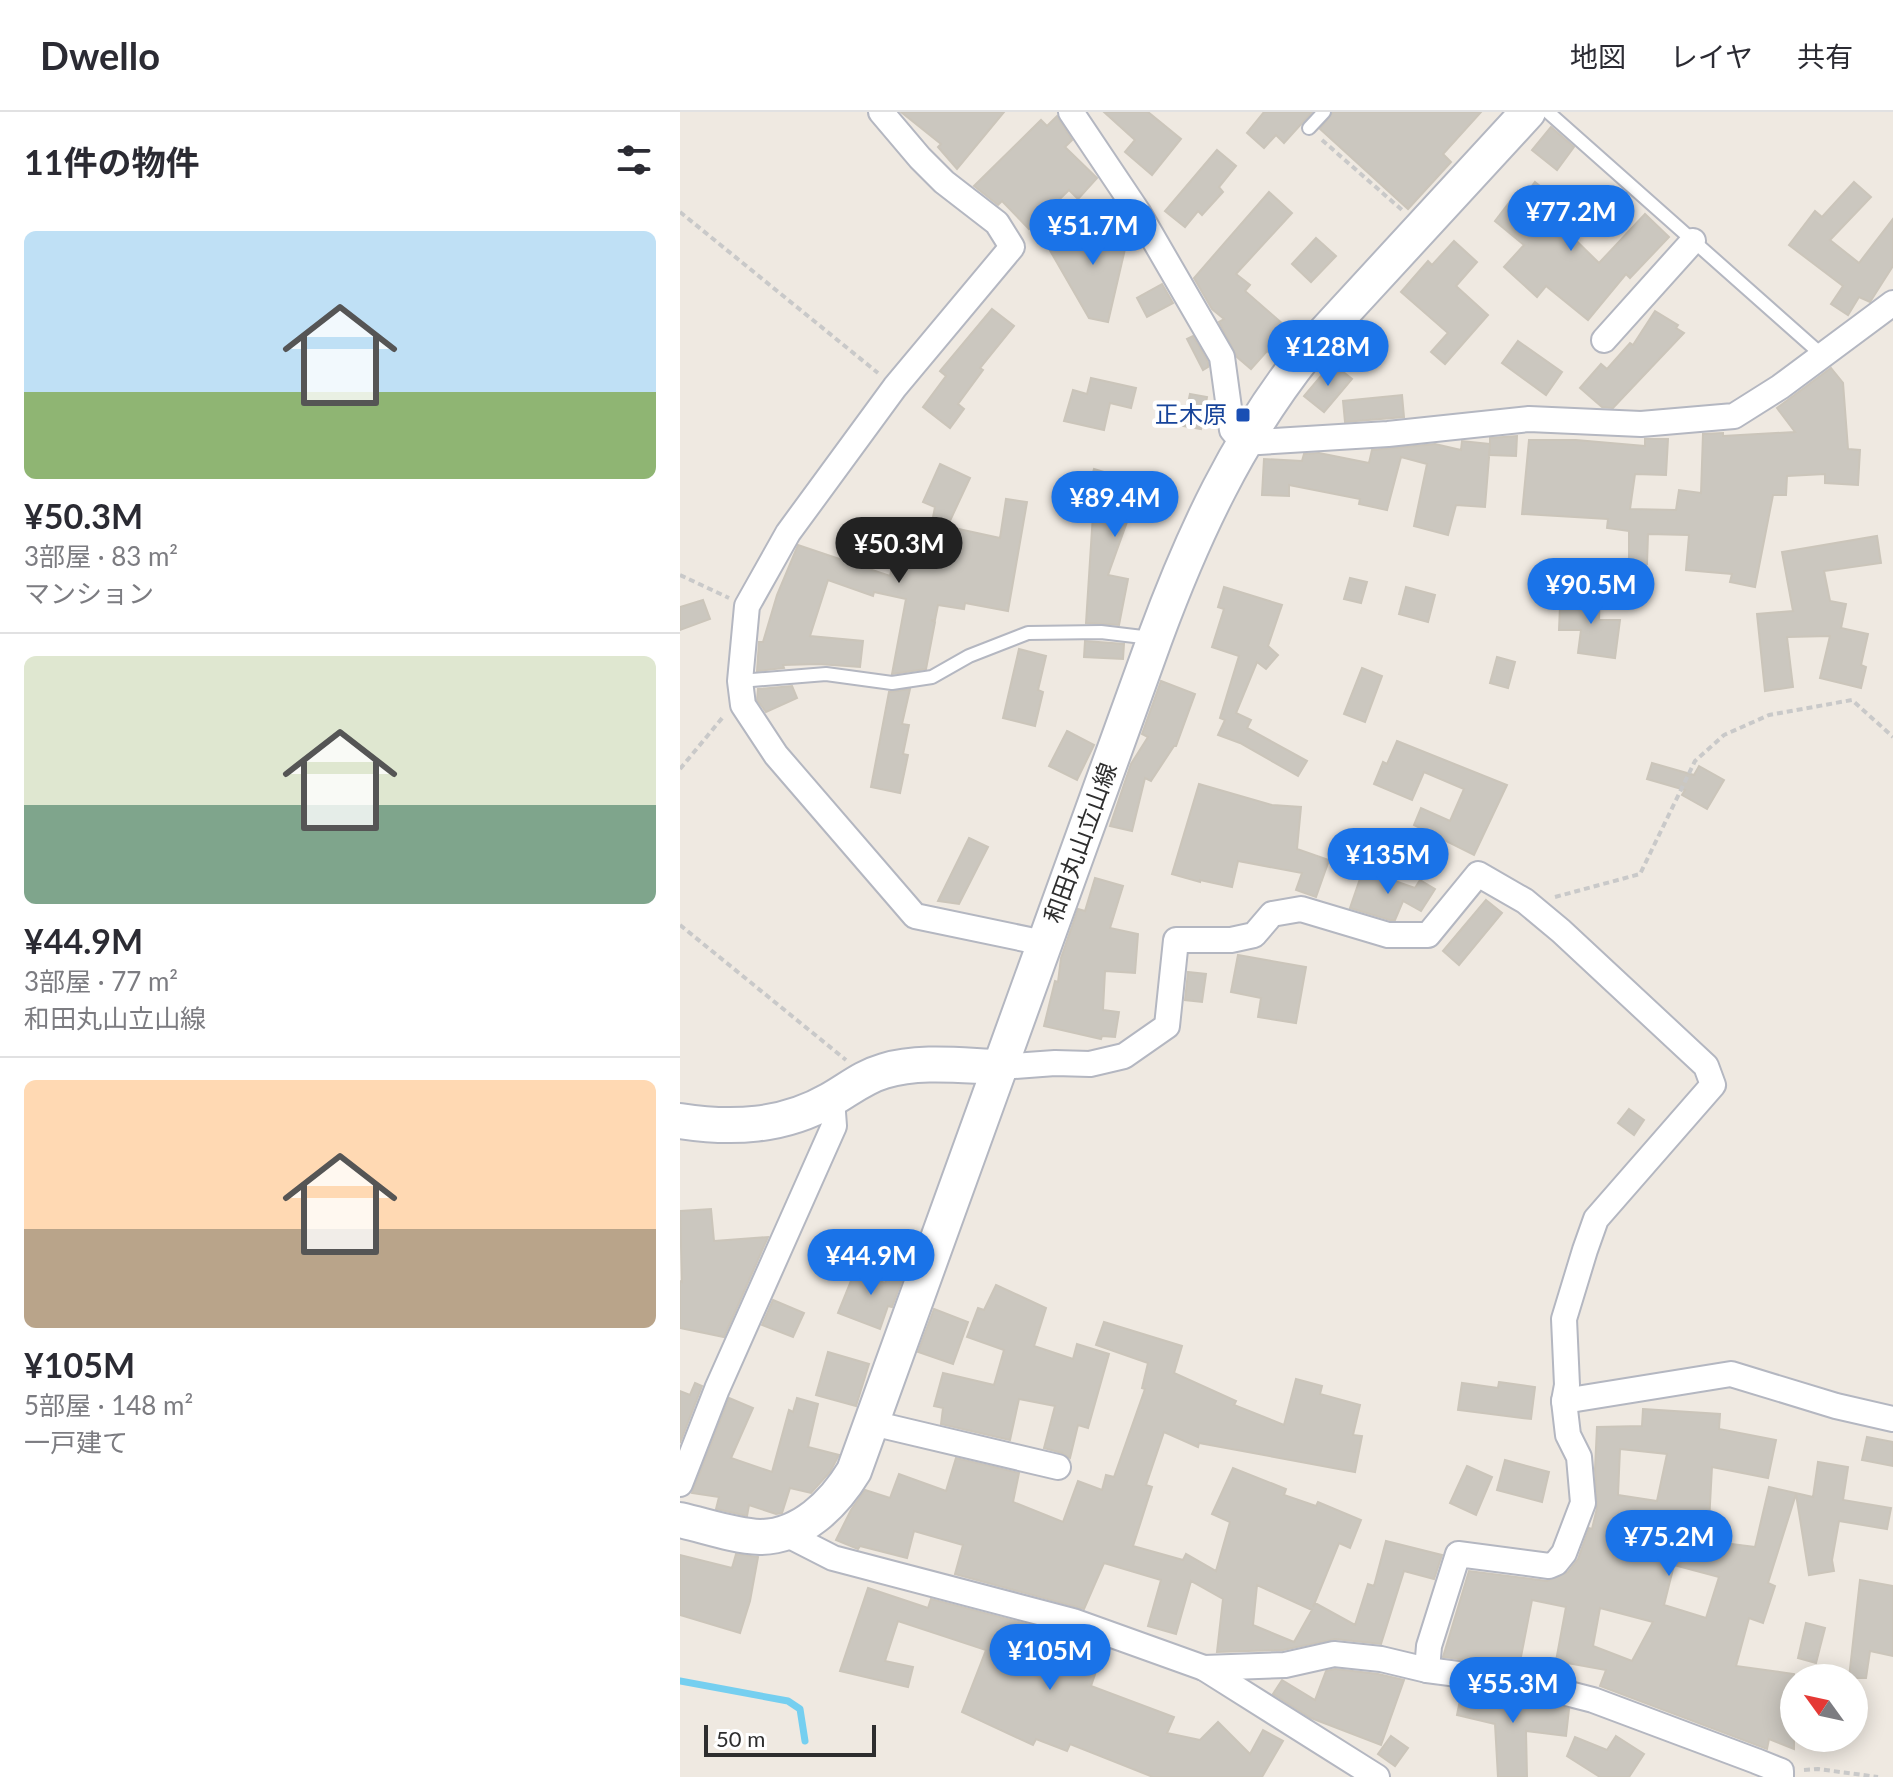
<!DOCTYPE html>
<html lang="ja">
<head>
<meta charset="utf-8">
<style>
	:root { --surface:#fff; --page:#f2f2f3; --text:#2b2b33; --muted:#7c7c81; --line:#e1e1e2; --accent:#1a73e8 }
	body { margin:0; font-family:Lato,"Noto Sans JP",sans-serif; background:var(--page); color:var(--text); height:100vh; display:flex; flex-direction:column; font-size:30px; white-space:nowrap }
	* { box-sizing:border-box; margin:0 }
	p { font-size:26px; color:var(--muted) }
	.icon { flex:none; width:44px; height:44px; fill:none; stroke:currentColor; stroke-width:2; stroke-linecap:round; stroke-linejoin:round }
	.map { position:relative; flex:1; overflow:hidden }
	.details { display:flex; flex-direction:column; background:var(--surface); width:680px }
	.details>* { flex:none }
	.needle { width:52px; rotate:303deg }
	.fabs { position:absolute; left:1100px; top:1552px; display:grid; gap:16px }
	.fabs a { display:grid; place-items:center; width:88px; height:88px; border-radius:50%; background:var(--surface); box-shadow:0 4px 20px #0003; font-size:40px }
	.scale { position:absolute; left:24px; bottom:20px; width:172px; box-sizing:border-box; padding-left:8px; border:4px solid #2e2e2e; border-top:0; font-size:22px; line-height:28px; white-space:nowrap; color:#2e2e2e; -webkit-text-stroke:6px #fff; paint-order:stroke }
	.price { position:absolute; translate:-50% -68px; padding:0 18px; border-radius:28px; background:var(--accent); color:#fff; font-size:26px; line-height:52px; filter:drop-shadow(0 2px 4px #0008) }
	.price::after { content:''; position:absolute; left:50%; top:48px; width:24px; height:18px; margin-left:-12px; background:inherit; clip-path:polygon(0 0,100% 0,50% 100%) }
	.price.on { background:#222; color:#fff }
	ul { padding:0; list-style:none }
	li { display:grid; align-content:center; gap:16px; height:424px; padding:0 24px }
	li+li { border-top:2px solid var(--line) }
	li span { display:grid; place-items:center; height:248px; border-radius:12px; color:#555 }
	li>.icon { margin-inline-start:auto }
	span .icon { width:144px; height:144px; fill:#fffc; stroke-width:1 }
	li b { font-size:34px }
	h2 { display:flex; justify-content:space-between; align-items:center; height:96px; padding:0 24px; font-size:34px }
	header { display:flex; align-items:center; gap:48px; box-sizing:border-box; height:112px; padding:0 40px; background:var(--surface); border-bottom:2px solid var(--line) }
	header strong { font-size:38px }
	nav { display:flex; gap:44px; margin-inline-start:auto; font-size:28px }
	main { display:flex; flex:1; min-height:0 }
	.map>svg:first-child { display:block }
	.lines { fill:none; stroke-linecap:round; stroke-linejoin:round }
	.stream { stroke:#75cff0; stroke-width:7 }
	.building { fill:#cbc7bf; stroke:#cbc5ba; stroke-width:2; fill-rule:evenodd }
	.lane-casing { stroke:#b4b7c1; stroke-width:16 }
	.street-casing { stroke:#b4b7c1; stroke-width:28 }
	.secondary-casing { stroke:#b4b7c1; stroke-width:38 }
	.path { stroke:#c9c9c9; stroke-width:4; stroke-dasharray:6 4; stroke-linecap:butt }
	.lane { stroke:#fff; stroke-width:12 }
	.street { stroke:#fff; stroke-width:24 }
	.secondary { stroke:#fff; stroke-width:34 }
	.transit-dot { fill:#1a4fb4; stroke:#fff; stroke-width:3 }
	.labels { text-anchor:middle; stroke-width:8; stroke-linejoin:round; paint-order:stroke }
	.transit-label { font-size:24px; fill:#164399; stroke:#fff; text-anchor:end }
	.street-label { font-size:24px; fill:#2e2e2e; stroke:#fff }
</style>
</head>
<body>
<header>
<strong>Dwello</strong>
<nav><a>地図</a><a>レイヤ</a><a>共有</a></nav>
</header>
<main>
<section class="details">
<h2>11件の物件<svg class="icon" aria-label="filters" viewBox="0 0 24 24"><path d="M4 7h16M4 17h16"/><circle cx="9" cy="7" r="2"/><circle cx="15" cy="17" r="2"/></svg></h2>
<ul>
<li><span style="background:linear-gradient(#bfe0f5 65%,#8fb573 0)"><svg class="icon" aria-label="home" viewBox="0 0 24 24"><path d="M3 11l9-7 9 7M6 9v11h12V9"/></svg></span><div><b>¥50.3M</b><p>3部屋 · 83 m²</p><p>マンション</p></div></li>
<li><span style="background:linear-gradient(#dfe7d0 60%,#7fa58c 0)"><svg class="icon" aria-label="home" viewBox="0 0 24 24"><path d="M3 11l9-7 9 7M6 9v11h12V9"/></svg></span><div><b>¥44.9M</b><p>3部屋 · 77 m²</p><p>和田丸山立山線</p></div></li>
<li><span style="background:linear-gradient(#ffd9b3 60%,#b9a48a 0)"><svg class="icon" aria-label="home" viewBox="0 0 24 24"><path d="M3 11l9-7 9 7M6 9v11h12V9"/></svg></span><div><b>¥105M</b><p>5部屋 · 148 m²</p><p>一戸建て</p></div></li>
</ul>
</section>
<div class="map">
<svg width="1213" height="1665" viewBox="0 0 1213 1665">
	<rect width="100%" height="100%" fill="#efe9e1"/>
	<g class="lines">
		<path class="stream" d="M0 1569 108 1589 120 1597 125 1629"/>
	</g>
	<g class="building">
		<path d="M221 0H324L277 57 258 35 261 32Z"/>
		<path d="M424 0H468L501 27 472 63 445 40 455 28Z"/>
		<path d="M584 0H632L604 31 596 23 584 36 567 21Z"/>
		<path d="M653 0H801L763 42 771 50 728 97 640 17Z"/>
		<path d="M377 4 392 28 385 35 417 66 398 87 389 78 349 117 322 89 318 93 294 74 361 8 367 14Z"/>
		<path d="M871 15 894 35 877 58 852 38Z"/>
		<path d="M537 38 556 54 539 75 543 80 522 103 518 99 505 115 485 99Z"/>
		<path d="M855 70 877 88 867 100 919 151 965 102 989 125 950 166 946 162 908 208 866 174 857 185 824 155 844 133 815 109 838 79 844 84Z"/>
		<path d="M1174 70 1191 85 1150 128 1179 151 1213 107V154L1190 190 1179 185 1168 203 1151 192 1163 174 1109 133 1135 99 1142 105Z"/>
		<path d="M589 80 612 101 556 162 570 173 565 179 611 219 591 242 587 239 571 257 557 245 539 210 544 207 532 197 514 166Z"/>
		<path d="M429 110 455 131 445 137 428 210 409 206 368 135 396 120 400 129Z"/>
		<path d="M636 126 656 144 631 170 612 152Z"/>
		<path d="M774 129 797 150 776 174 808 203 765 252 751 240 768 221 721 180 748 149 752 153Z"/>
		<path d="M482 172 493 191 467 205 457 186Z"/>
		<path d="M312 197 334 214 300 256 303 258 278 292 284 297 270 316 243 295 266 264 260 259Z"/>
		<path d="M975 199 998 213 996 216 1004 221 933 296 922 295 900 276 921 252 927 257 950 231 953 233Z"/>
		<path d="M513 224 528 250V255L523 258 507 227Z"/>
		<path d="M838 229 882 260 866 283 822 251Z"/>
		<path d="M652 251 672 267 644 300 624 284Z"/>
		<path d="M1151 256 1163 271 1168 337 1180 338 1178 373 1145 371V362L1107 364 1106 383H1093L1075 475 1050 470 1052 462 1006 458 1009 423 968 422 967 452H949V419L927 416 928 407 842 402 849 328H896L965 334V327H988L986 363 955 362 950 397 996 398 999 378 1021 381 1023 322 1043 321V324L1115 320 1097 296Z"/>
		<path d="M411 266 456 276 451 296 430 291 424 318 384 309 393 278 407 282Z"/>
		<path d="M510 282 527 285 521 317 503 314Z"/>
		<path d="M722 283 724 305 665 310 663 289Z"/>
		<path d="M837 324 836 344 809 343 810 333 805 395 776 393 768 423 734 414 747 352 721 345 707 398 679 392 680 387 609 373V384L582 383 584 347 622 349 624 342 639 341 689 351 692 338 755 332 781 338 782 329 810 332V326Z"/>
		<path d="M260 352 290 366 268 413 274 416 320 426 326 387 347 390 328 499 285 491 284 497 258 493 255 508H251L255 510 246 557 212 562 226 487 194 480 193 484 148 468 130 524 183 529 180 555 138 552 103 553 104 556 77 559 79 530H83L97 483 118 433 210 464 220 420 249 426 255 395 243 390Z"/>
		<path d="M414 357 493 381 485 406 452 396 428 463 448 467 439 513 406 511 413 402 418 386 406 382Z"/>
		<path d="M1197 424 1201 451 1144 459 1150 489 1166 492 1161 516 1188 522 1181 553 1186 555 1181 576 1140 566 1150 524 1107 525 1113 575 1085 579 1077 502 1113 499 1102 440Z"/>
		<path d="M670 466 687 470 681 491 664 487Z"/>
		<path d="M906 474 920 475 919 508H940L935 546 898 541 901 518H879L880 494H904Z"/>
		<path d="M544 475 602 493 588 534 598 543 586 557 577 550 556 601 571 608 567 616 627 649 618 664 560 631 538 623 545 608 540 606 559 544 532 535 544 497 538 495Z"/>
		<path d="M726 475 755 483 748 510 719 502Z"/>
		<path d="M23 488 30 507 0 518V495Z"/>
		<path d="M405 529 444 532 443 547 404 545Z"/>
		<path d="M339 537 366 544 358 578 363 580 355 614 323 606Z"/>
		<path d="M817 545 835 550 828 576 810 571Z"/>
		<path d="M682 556 702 564 685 610 664 602Z"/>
		<path d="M481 569 515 582 496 634H494L471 669 465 666 452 719 430 714 451 652 468 625 462 622Z"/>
		<path d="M112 574 117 586 86 600 77 588 78 577Z"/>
		<path d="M230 577 222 612 229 613 223 642 228 643 220 681 191 675 209 580Z"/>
		<path d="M387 619 414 633 397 668 369 654Z"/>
		<path d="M717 629 827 673 794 743 734 713 741 696 770 709 784 677 744 660 732 688 694 672 703 650 707 652Z"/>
		<path d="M972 651 1014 663 1019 654 1044 668 1027 697 1002 683 1005 678 967 667Z"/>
		<path d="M519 672 592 693 621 695 617 737 649 748 636 785 616 778 622 761 558 749 552 775 520 768V770L492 762Z"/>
		<path d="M289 726 308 735 279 792 258 789Z"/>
		<path d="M683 758 735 776 740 768 755 777 741 799 723 789 715 808H710L670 796Z"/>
		<path d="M415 766 443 774 430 816 458 822 455 861 425 859 423 898 439 900 435 925 422 924 421 927 364 914 375 869 378 870 381 846 398 797 405 799Z"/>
		<path d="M806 788 822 801 779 853 763 839Z"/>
		<path d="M558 843 626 855 616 911 578 905 581 886 551 880Z"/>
		<path d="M508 860 526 862 522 890 505 888Z"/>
		<path d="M949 997 964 1008 954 1023 938 1011Z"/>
		<path d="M31 1097 34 1129 88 1125 44 1225 0 1216V1169L2 1170 0 1099Z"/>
		<path d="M212 1152 226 1157 212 1195 208 1194 200 1217 158 1201 175 1159 205 1171Z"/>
		<path d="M316 1173 366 1196 354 1234 393 1247 397 1232 429 1242 408 1316 398 1313 390 1346 382 1341 364 1336 375 1294 339 1287 330 1328 261 1312 263 1296 254 1294 263 1261 314 1273 324 1238 287 1225 298 1196 304 1198Z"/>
		<path d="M93 1188 124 1201 113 1225 82 1213Z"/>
		<path d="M254 1197 288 1210 273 1252 238 1240Z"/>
		<path d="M424 1210 502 1234 494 1261 556 1289 554 1293 604 1313 616 1267 642 1274 640 1282 680 1293 673 1323 682 1324 675 1360 519 1331 518 1335 484 1320 466 1373 472 1375 453 1434 503 1448 506 1442 536 1459 550 1410 532 1402 553 1356 606 1377 604 1383 636 1394 638 1390 681 1408 670 1436 659 1431 633 1495 635 1491 675 1513 688 1472 694 1474 706 1429 762 1443 754 1467 724 1459 701 1532 655 1527 603 1538 537 1540 543 1487 511 1469 496 1522 468 1514 481 1468 424 1451 404 1497 275 1462 283 1433 234 1419 227 1446 180 1434 178 1437 156 1428 171 1398 185 1378 210 1386 219 1362 266 1379 276 1346 339 1361 333 1390 383 1410 398 1369 422 1378 426 1363 434 1365 465 1277 462 1276 468 1251 416 1233ZM577 1473 632 1498 614 1530 573 1513Z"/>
		<path d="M148 1240 189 1252 176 1294 136 1283Z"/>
		<path d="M819 1270 855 1275 851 1307 778 1298 782 1271 818 1276Z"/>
		<path d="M15 1271 22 1274 0 1331V1279L10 1283Z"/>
		<path d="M49 1286 73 1296 51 1346 92 1360 109 1298 113 1300 117 1286 138 1292 128 1335 159 1343 150 1360 131 1381 110 1376 102 1401 96 1402 69 1393 67 1404 54 1401 36 1397 39 1385 12 1381Z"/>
		<path d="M963 1297 1040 1302 1039 1317 1096 1328 1088 1366 1032 1355 1028 1429 1075 1435 1089 1375 1133 1385 1138 1350 1168 1355 1163 1388 1211 1396 1207 1417 1159 1409 1152 1448 1154 1459 1129 1463 1116 1382 1088 1471 1095 1474 1083 1511 1069 1506 1056 1554 1114 1562V1637L1089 1627 1087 1637 920 1574 926 1558 876 1549 886 1495 852 1488 839 1555 763 1545 789 1459 867 1469 888 1460 898 1447 909 1416 912 1417 917 1396 915 1357 917 1315 962 1314ZM940 1337 987 1342 977 1389 938 1383ZM994 1453 1039 1465 1026 1506 984 1493ZM920 1496 973 1510 952 1549 913 1534Z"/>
		<path d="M1187 1325 1213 1330V1354L1182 1348Z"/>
		<path d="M825 1348 869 1360 862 1390 817 1378Z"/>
		<path d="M787 1354 812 1365 796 1403 770 1391Z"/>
		<path d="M56 1442 78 1445 70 1489 60 1521 0 1503V1443L52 1456Z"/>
		<path d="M1180 1468 1213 1474V1544L1190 1539 1186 1566H1169Z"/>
		<path d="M188 1476 248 1496 251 1487 389 1523 424 1536 411 1574 494 1605 487 1621 520 1628 538 1610 570 1642 583 1618 603 1629 582 1665H473L390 1632 387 1639 356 1627 353 1633 282 1600 306 1538 218 1509 205 1549 233 1555 228 1575 160 1559Z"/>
		<path d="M1126 1511 1145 1516 1136 1551 1118 1546Z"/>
		<path d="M655 1557 698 1562 724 1568 701 1633 631 1606 593 1582 602 1568 635 1588 646 1559Z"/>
		<path d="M782 1578 844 1586 889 1597 886 1624 846 1619 847 1665H818L815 1612 777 1603Z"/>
		<path d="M711 1624 728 1636 715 1654 698 1642Z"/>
		<path d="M936 1624 964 1642 949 1665H920L887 1644 895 1625 927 1638Z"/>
	</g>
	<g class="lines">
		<g class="lane-casing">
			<g id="lane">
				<path d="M868 0 1142 243"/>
				<path d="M629 16 644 0"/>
				<path d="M60 569 146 562 212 571 252 565 289 544 348 521 421 520 471 526"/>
			</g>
		</g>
		<g class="street-casing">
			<g id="street">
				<path d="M201 0 240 46 264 70 317 111 332 135 215 275 108 421 67 494 60 569 63 593 96 643 235 804 364 831"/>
				<path d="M391 0 458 100 542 245 552 318 563 331 708 322 849 307 961 312 1054 304 1100 275 1213 191"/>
				<path d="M924 228 1013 129"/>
				<path d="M321 955 375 951 410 952 444 944 487 914 496 828H551L574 823 592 802 621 797 708 823H748L798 762 845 789 881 819 1026 954 1033 973 916 1107 905 1138 884 1207 887 1273 884 1289 888 1323 899 1345 903 1391 884 1441 876 1451 869 1454 778 1442 749 1534 747 1558"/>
				<path d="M884 1289 1051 1262 1156 1294 1213 1307"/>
				<path d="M192 1311 378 1355"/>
				<path d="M0 1372 37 1277 154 1014 152 987"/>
				<path d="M104 1421 153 1446 393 1509 524 1556 697 1665"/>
				<path d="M524 1556 605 1553 654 1542 701 1547 747 1558 847 1571 913 1588 1076 1649 1101 1659V1665"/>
			</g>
		</g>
		<g class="secondary-casing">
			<g id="secondary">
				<path d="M0 1009C52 1017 103 1015 150 988 168 978 183 965 204 959 240 948 284 954 321 955"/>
				<path d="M0 1408C26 1414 54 1424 80 1425 121 1425 154 1392 174 1359L475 526C513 423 558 326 627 240L848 0"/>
			</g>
		</g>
		<g class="path">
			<path d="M642 28 722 98"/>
			<path d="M0 100 198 261"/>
			<path d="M0 463 49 486"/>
			<path d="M0 657 43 605"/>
			<path d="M875 785 960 762 1015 649 1044 623 1089 603 1172 588 1213 625"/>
			<path d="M0 813 166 948"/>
			<path d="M1124 1658 1138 1657 1198 1665"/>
		</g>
		<use href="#lane" class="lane"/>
		<use href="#street" class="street"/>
		<use href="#secondary" class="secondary"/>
	</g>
	<rect class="transit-dot" x="555" y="295" width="16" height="16" rx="4"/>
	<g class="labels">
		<g class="transit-label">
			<text x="547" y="311">正木原</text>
		</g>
		<g class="street-label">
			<text transform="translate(401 731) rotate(-70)" y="8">和田丸山立山線</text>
		</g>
	</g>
</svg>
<div class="fabs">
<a><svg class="needle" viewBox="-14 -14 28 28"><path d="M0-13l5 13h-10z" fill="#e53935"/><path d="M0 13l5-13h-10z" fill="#7c7c81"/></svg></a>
</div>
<div class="scale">50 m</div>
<b class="price" style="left:891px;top:141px">¥77.2M</b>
<b class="price" style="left:413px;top:155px">¥51.7M</b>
<b class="price" style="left:648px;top:276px">¥128M</b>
<b class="price" style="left:435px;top:427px">¥89.4M</b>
<b class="price on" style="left:219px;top:473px">¥50.3M</b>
<b class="price" style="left:911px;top:514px">¥90.5M</b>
<b class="price" style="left:708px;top:784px">¥135M</b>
<b class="price" style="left:191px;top:1185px">¥44.9M</b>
<b class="price" style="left:989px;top:1466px">¥75.2M</b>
<b class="price" style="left:370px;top:1580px">¥105M</b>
<b class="price" style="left:833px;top:1613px">¥55.3M</b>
</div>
</main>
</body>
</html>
